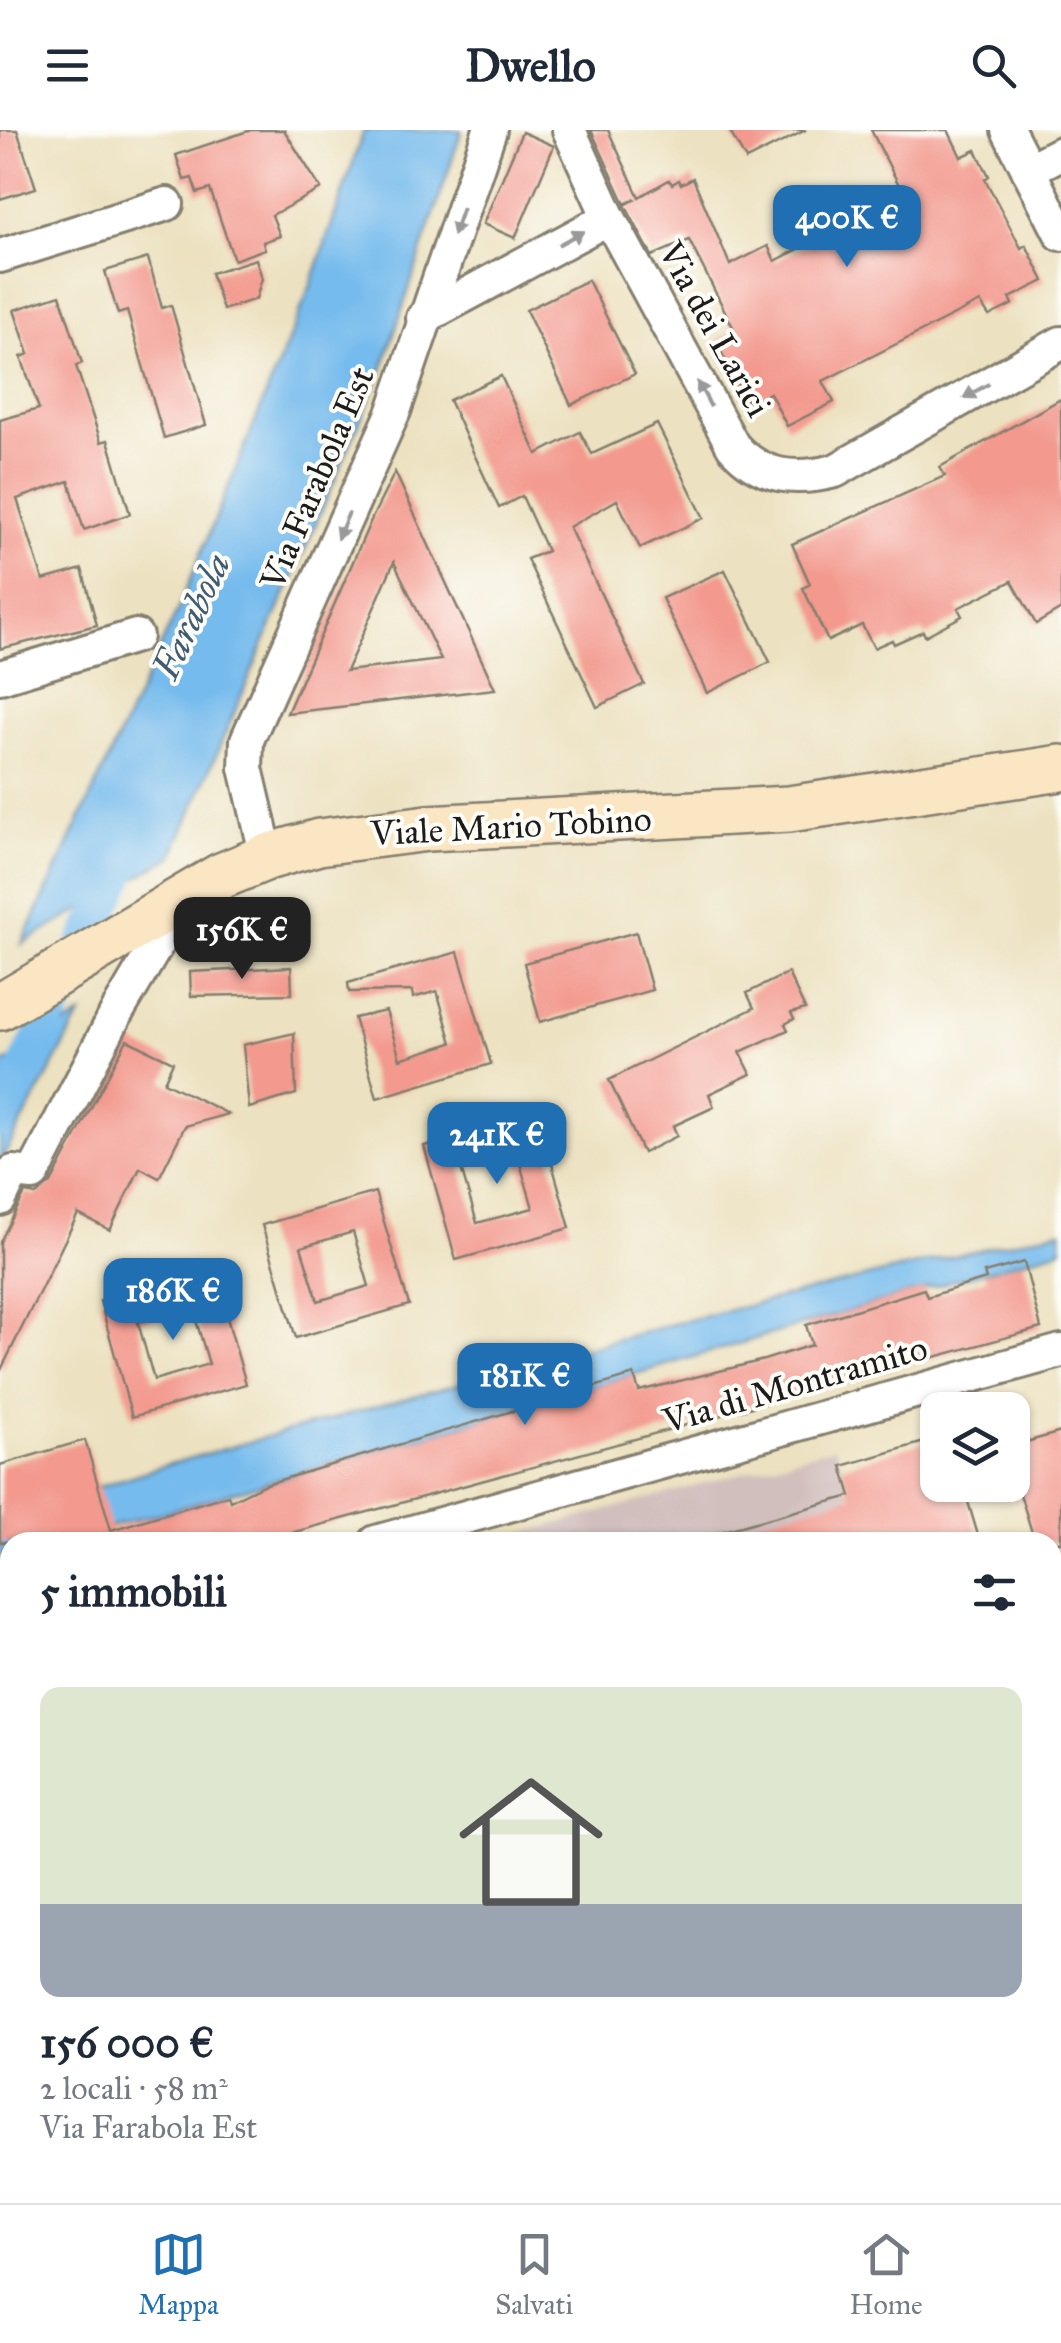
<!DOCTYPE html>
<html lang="it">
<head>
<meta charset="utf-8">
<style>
	:root { --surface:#fff; --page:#f2f2f3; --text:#1f2937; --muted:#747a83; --line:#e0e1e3; --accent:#1f6fb2 }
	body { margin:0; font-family:"IM FELL Great Primer",serif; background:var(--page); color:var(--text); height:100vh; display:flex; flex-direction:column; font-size:38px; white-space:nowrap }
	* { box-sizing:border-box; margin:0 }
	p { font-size:32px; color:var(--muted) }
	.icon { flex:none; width:55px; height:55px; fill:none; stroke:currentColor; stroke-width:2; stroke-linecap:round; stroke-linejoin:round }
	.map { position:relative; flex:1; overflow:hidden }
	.details { position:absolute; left:0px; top:1402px; width:1062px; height:672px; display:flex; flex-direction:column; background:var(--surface); border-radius:30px 30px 0 0; box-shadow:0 2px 8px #0004 }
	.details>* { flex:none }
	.fabs { position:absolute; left:920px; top:1262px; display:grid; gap:20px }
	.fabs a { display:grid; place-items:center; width:110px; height:110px; border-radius:20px; background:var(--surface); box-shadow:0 2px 8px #0004; font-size:50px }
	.price { position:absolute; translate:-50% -85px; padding:0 22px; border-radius:20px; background:var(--accent); color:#fff; font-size:32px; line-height:65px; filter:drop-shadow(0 2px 5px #0008) }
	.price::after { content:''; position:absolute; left:50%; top:60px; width:30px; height:22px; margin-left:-15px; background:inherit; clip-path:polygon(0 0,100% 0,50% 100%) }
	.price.active { background:#222; color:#fff }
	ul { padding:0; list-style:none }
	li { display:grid; align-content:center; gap:20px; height:530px; padding:0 40px }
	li+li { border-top:2px solid var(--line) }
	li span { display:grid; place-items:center; height:310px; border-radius:20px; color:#555 }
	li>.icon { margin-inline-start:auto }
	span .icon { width:180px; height:180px; fill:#fffc; stroke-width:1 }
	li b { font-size:42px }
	h2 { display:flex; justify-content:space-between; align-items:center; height:120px; padding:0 40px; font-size:42px }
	header { display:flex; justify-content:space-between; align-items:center; height:130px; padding:0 40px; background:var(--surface); font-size:45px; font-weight:800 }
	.dock { display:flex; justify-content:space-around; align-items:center; height:140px; border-top:2px solid var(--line); background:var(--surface); font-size:28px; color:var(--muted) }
	.dock a { display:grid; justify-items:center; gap:5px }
	.dock .active { color:var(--accent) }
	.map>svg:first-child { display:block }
	.industrial { fill:#d1bfbe }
	.water { fill:#76bbed; stroke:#496c84; stroke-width:2.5 }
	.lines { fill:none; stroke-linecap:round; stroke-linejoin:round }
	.canal { stroke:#76bbed; stroke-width:35 }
	.river { stroke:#76bbed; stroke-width:62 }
	.building { fill:#f3998e; fill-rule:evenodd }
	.street-casing { stroke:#847e6e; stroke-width:38 }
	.secondary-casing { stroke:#847e6e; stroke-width:50 }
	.street { stroke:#fff; stroke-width:32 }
	.secondary { stroke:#fbe6c4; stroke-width:45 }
	.oneway { fill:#999 }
	.labels { text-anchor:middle; stroke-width:8; stroke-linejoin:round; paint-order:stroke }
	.street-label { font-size:35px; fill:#1c1c1c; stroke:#fdfcf7 }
	.water-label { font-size:38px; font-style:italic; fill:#405c70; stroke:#fdfcf7 }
</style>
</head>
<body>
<header><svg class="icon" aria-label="menu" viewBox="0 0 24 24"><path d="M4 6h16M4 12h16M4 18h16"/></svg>Dwello<svg class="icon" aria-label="search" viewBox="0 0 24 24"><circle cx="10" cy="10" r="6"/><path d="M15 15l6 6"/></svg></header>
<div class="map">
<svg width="1061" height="2073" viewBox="0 0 1061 2073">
	<rect width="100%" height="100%" fill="#fdfcf7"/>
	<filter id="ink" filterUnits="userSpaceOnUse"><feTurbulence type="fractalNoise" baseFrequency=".01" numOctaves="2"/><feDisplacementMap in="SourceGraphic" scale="20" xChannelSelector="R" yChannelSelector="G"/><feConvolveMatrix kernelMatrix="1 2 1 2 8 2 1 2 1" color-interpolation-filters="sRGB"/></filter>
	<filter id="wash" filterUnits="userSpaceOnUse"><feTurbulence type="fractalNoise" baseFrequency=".0048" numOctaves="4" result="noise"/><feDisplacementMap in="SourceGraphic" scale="40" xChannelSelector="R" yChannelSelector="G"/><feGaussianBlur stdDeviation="2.25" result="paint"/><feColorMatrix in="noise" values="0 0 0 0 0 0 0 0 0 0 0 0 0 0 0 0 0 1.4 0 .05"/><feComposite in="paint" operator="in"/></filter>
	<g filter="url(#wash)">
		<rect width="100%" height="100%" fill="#ece1c0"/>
		<g class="industrial">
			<path d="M835 1317 864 1412H491Z"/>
			<path d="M10 1546V1797L0 1799V1549Z"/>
			<path d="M28 2065H555L539 2073H27Z"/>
		</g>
		<g class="water">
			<path d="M364 0H462L382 240 172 727 22 814 180 475 311 155Z"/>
			<path d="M81 885 0 1033V936Z"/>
			<path d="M1061 1100V1119L166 1382 52 1412H10V1425L0 1427V1389L159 1337 676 1193Z"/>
		</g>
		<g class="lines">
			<g class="canal">
				<path d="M0 990 131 719"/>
				<path d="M1052 1746 1061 1733"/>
				<path d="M1052 1854 1061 1842"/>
				<path d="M0 1870 10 1991"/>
				<path d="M15 2065 16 2073"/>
				<path d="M606 2073 623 2065"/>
				<path d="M744 2073 759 2065"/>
			</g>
			<g class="river">
				<path d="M1052 1787 1061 1774"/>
				<path d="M651 2073 666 2065"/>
			</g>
		</g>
		<g id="blocks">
			<g class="building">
				<path d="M0 0H17L36 58 0 69Z"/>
				<path d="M251 0H284L321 59 272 85 280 106 263 112 265 119 234 130 210 59 197 63 192 48 184 50 176 25Z"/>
				<path d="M591 0H608L639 67 669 50 672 54 679 50 681 54 693 48 730 135 768 116 775 131 904 65 871 0H948L961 27 976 20 989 46 985 49 1021 118 1026 115 1044 151 1010 168 1013 174 989 186 980 172 823 251 834 272 787 296 770 263 748 274 716 212 735 201 689 110 652 126 625 75 636 69 625 74Z"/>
				<path d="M729 0H806L746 30Z"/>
				<path d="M522 2 554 16 515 108 483 94Z"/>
				<path d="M148 128 162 178 171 175 206 295 164 308 127 181 118 184 105 141Z"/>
				<path d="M256 129 262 148 256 169 223 180 211 143Z"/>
				<path d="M588 150 635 244 571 275 526 180Z"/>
				<path d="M60 165 82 233 76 236 101 312 108 310 130 384 84 400 69 351 17 369 43 450 82 439 97 495 0 519V290L39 279 21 227 29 224 14 180Z"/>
				<path d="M501 246 537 324 580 302 592 324 657 294 704 388 640 418 617 370 569 397 644 554 597 577 527 429 547 421 522 366 499 378 449 270Z"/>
				<path d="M1061 269V479L1036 494 1012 451 958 478 962 486 925 506 923 501 894 514 892 510 874 518 862 495 828 511 803 458 810 454 792 414 945 346 940 337Z"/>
				<path d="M395 342 495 559 287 583 372 388ZM394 432 441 530 346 541 357 517Z"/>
				<path d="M725 440 770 532 707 563 662 468Z"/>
				<path d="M636 802 652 860 540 892 524 833Z"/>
				<path d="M458 822 491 934 377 968 354 888 386 881 400 929 452 913 437 861 413 868 412 861 349 862 348 853Z"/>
				<path d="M291 837 292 864 191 866 190 842Z"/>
				<path d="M788 843 805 879 791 883 794 889 785 894 788 900 740 922 751 944 709 964 714 977 673 996 677 1006 643 1023 609 950 754 878 747 863Z"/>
				<path d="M294 903 296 964 249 978 243 915Z"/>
				<path d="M127 910 173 932 164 952 228 984 185 996 159 1048 140 1038 110 1100 78 1084 0 1242V1112L25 1063 36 1065 51 1053Z"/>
				<path d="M538 984 570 1098 456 1130 424 1016ZM517 1023 533 1078 477 1093 461 1038Z"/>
				<path d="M375 1062 409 1175 296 1208 262 1095ZM353 1102 369 1156 318 1171 301 1117Z"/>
				<path d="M1024 1132 1041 1198 258 1412H0V1335L85 1310 111 1400 228 1365 230 1371 263 1355 634 1245 639 1261 764 1230 812 1215 806 1195 924 1159 927 1167 986 1149 984 1143Z"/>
				<path d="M213 1139 246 1254 132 1287 100 1171ZM192 1177 209 1234 154 1250 138 1192Z"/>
				<path d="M1061 1302V1412H1035L1012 1338V1316Z"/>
				<path d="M938 1308V1355H963L980 1412H713L712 1404 851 1366 842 1336Z"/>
			</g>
		</g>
	</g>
	<g filter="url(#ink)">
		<use href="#blocks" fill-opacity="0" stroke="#847e6e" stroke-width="2.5"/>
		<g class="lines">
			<g class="street-casing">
				<g id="street">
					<path d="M569 0 609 88 733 316C761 348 795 351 835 341L1061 213"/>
					<path d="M1008 0 1061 104"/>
					<path d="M1028 40 1061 23"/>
					<path d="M0 126 167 74"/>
					<path d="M423 188 609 88"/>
					<path d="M0 547 136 506"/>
					<path d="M267 727 246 638 247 610 394 281 490 0"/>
					<path d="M0 1069 13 1042 33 1044 117 882 182 772"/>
					<path d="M376 1412 1061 1221"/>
					<path d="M0 1516 10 1513"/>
				</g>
			</g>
			<g class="secondary-casing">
				<path id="secondary" d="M0 877 221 746 267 727 319 712 428 698 789 679 1061 638"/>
			</g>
			<use href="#street" class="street"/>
			<use href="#secondary" class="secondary"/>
		</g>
		<defs><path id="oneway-solid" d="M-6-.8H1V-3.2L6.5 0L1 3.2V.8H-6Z" transform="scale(2.5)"/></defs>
		<g class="oneway">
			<use href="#oneway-solid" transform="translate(458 92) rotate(109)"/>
			<use href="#oneway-solid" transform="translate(571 108) rotate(-28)"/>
			<use href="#oneway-solid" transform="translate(976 261) rotate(151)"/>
			<use href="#oneway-solid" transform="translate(704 264) rotate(-118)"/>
			<use href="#oneway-solid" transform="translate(343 396) rotate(114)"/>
		</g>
	</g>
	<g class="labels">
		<g class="street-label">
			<text transform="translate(715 199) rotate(61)" y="12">Via dei Larici</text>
			<text transform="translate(317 348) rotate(-67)" y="12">Via Farabola Est</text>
			<text transform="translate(511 696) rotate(-3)" y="12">Viale Mario Tobino</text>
			<text transform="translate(795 1254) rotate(-16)" y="12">Via di Montramito</text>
		</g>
		<g class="water-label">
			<text transform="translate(191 486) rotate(-65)" y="13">Farabola</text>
		</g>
	</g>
</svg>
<div class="fabs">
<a><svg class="icon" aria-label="layers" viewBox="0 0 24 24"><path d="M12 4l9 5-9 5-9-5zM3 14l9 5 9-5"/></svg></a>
</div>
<b class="price" style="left:847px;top:140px">400K €</b>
<b class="price active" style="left:242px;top:852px">156K €</b>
<b class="price" style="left:497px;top:1057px">241K €</b>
<b class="price" style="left:173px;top:1213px">186K €</b>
<b class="price" style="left:525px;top:1298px">181K €</b>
<section class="details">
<h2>5 immobili<svg class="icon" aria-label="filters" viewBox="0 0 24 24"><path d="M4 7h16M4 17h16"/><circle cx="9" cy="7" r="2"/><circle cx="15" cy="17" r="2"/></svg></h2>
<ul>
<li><span style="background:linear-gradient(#dfe7d0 70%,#9aa5b1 0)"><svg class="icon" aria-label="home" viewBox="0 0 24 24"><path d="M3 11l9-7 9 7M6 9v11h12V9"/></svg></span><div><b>156 000 €</b><p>2 locali · 58 m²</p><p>Via Farabola Est</p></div></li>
</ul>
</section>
</div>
<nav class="dock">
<a class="active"><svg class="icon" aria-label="map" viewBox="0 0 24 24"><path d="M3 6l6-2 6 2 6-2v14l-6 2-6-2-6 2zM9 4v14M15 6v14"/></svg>Mappa</a>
<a><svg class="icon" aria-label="saved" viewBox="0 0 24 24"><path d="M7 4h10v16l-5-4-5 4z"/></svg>Salvati</a>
<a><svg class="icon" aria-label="home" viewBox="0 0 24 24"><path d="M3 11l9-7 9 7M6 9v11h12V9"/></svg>Home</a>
</nav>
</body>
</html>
